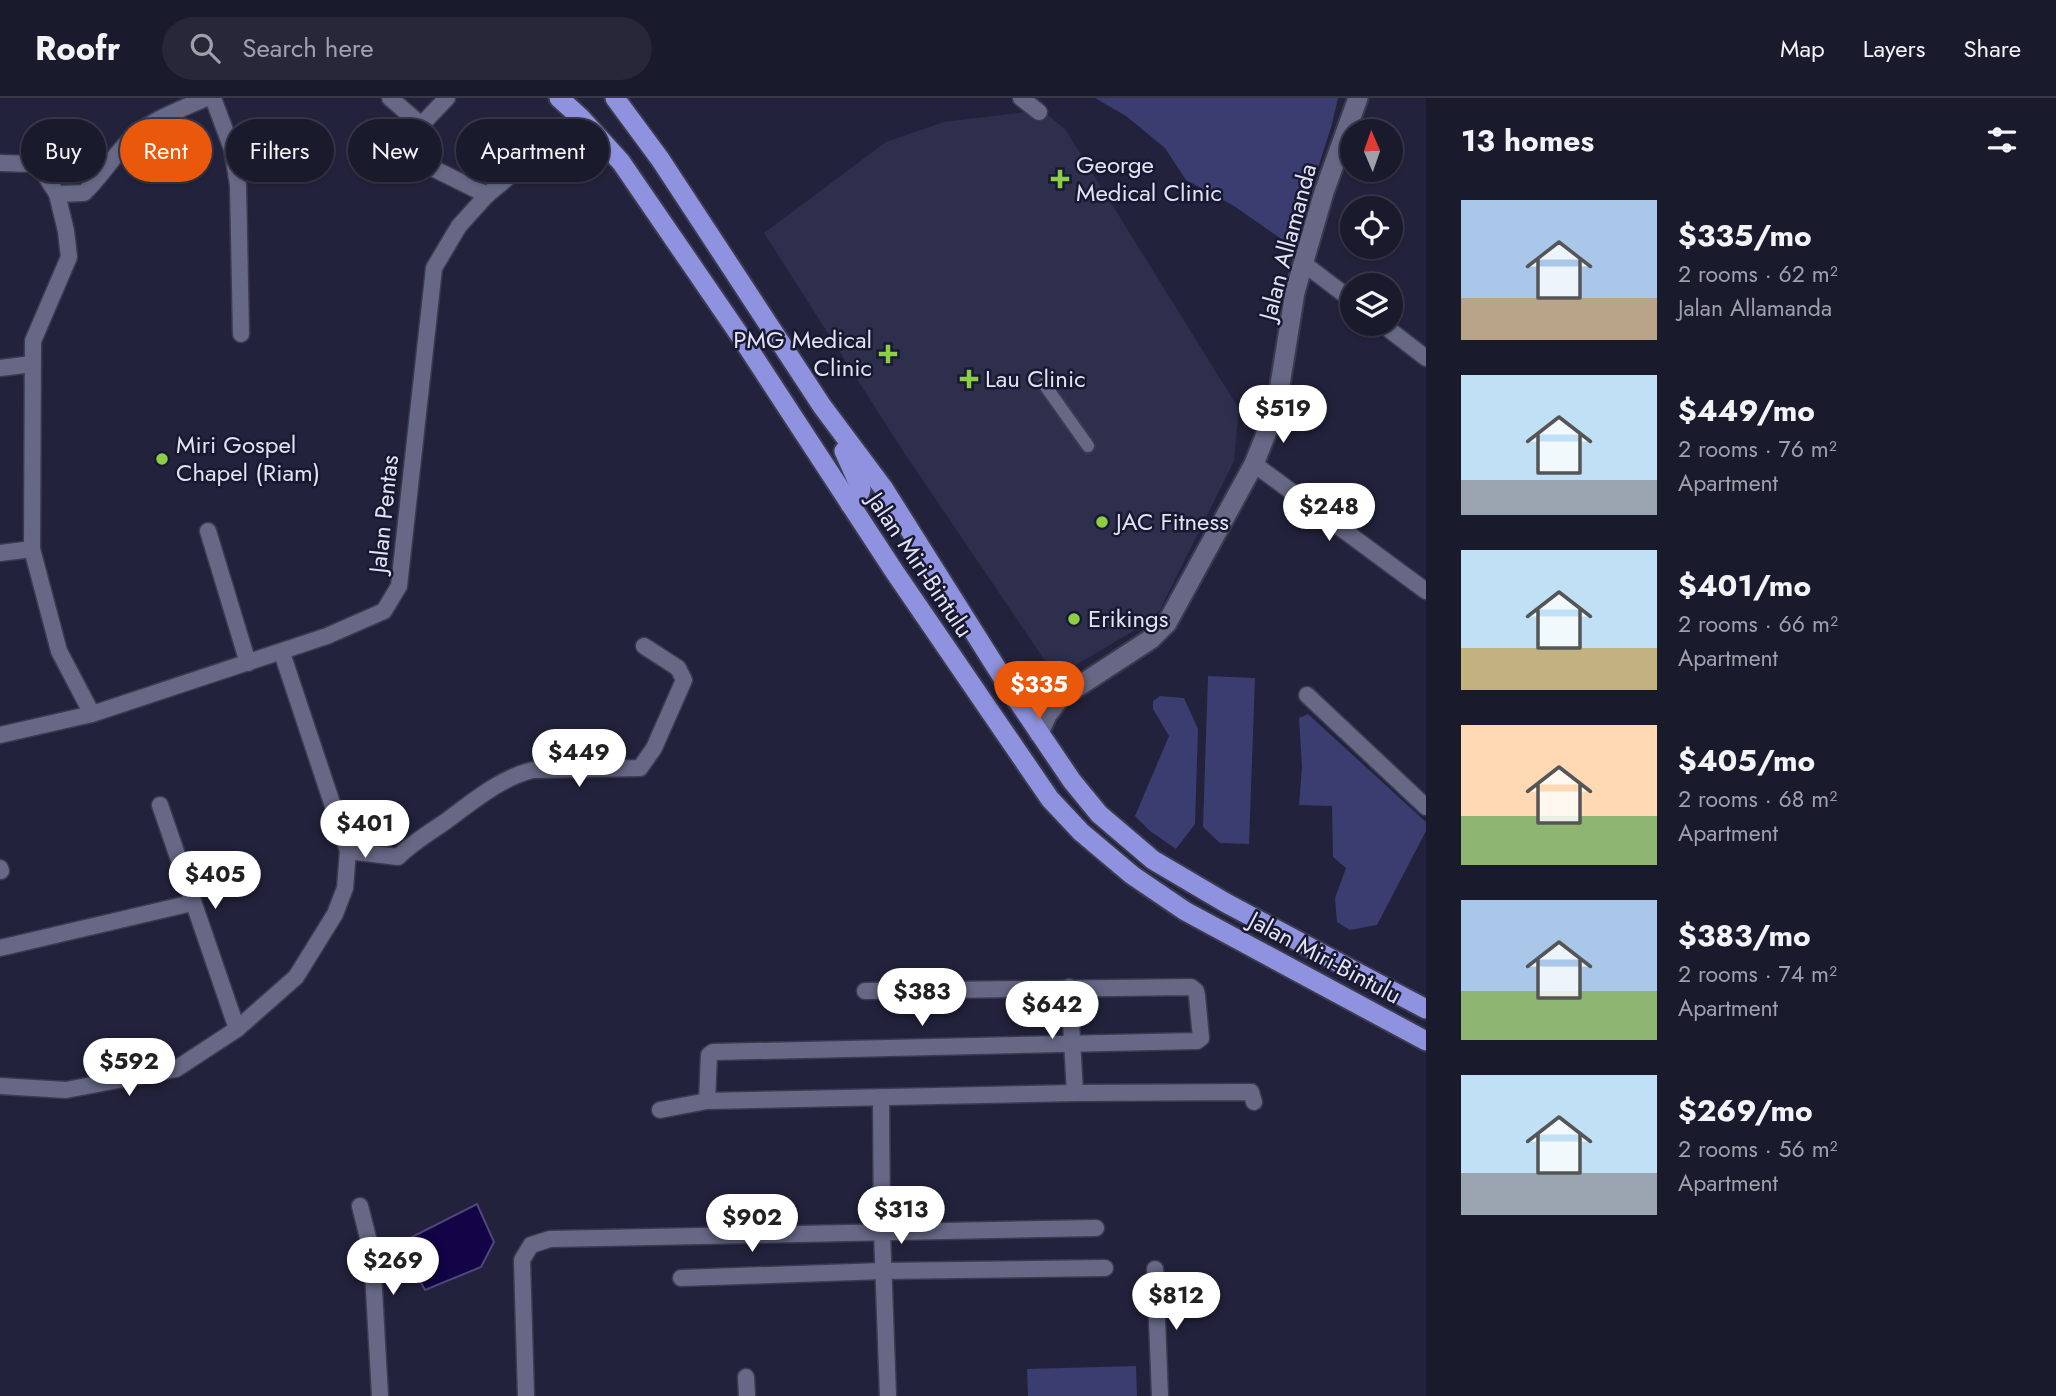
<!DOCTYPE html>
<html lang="en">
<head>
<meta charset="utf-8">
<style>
	:root { --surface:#1a1a2d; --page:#272739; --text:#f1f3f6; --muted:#9fa1aa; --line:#383849; --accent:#ea580c }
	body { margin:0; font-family:Jost,sans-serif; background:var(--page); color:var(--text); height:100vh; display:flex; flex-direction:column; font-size:26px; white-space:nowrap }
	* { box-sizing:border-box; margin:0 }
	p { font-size:23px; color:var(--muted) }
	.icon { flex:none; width:38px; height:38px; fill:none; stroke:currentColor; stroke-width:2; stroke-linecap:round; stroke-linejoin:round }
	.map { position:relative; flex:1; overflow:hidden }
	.side { display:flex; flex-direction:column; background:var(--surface); width:630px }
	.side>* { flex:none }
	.guide { position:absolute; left:21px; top:21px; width:665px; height:63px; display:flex; gap:14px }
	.needle { width:46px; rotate:358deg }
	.buttons { position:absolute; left:1340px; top:21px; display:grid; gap:14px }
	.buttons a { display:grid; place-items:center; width:63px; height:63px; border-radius:50%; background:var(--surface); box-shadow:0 2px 5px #0004,0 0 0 2px var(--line); font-size:35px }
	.price { position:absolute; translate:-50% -60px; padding:0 16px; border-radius:24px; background:#fff; color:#222; font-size:23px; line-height:46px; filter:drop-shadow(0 2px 4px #0008) }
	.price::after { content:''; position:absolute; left:50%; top:42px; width:21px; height:16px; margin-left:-10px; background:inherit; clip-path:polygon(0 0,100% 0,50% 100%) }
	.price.active { background:var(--accent); color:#fff }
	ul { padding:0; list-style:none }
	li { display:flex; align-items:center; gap:21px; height:175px; padding:0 35px }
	li span { display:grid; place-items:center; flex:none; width:196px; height:140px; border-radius:0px; color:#555 }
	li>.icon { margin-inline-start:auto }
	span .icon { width:84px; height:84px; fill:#fffc; stroke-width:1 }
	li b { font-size:30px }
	h2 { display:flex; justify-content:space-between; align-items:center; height:84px; padding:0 35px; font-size:30px }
	.chip { padding:0 24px; border-radius:32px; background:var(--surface); box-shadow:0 2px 5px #0004,0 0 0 2px var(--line); font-size:24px; line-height:63px }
	.chip.active { background:var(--accent); color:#fff }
	header { display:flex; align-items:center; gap:42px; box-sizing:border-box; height:98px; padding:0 35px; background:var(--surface); border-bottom:2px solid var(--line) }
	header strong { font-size:33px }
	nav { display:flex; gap:38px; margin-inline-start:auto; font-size:24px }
	.search { width:490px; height:63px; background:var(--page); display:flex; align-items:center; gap:18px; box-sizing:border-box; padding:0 24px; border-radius:38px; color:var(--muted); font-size:26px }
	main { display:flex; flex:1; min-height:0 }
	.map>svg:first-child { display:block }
	.built { fill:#2d2f4d }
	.green { fill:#3b3c6f }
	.water { fill:#130347; stroke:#51467b; stroke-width:2 }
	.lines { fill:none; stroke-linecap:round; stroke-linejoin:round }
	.pedestrian-casing { stroke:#3b3b50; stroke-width:16 }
	.minor-casing { stroke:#3b3b50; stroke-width:19 }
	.tertiary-casing { stroke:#3b3b50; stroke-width:23 }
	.trunk-casing { stroke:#3b3b50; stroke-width:23 }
	.pedestrian { stroke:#666886; stroke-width:12 }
	.minor { stroke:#666886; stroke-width:16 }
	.tertiary { stroke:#666886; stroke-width:19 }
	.trunk { stroke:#8f92de; stroke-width:19 }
	.poi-dot { fill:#8dce44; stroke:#181931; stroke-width:2.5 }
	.labels { text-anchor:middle; stroke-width:5; stroke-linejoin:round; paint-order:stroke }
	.poi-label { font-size:24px; fill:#e1e3f4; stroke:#181931; text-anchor:start }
	.street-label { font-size:24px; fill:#e1e3f4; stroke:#181931 }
</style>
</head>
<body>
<header>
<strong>Roofr</strong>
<div class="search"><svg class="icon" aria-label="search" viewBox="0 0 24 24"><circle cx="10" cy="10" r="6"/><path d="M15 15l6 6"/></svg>Search here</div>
<nav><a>Map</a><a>Layers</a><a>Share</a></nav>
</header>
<main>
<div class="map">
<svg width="1426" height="1298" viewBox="0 0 1426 1298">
	<rect width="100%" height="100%" fill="#22223c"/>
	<path class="built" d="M1042 12 1065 31 1239 311 1234 363 1160 512 1140 529 1056 579 901 350 764 135 886 44 944 24Z"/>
	<g class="green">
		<path d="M1095 0H1338L1332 26 1293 149 1234 108 1186 82 1165 50 1126 18Z"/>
		<path d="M1208 578 1255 580 1249 746 1220 745 1203 729Z"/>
		<path d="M1160 598 1184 600 1198 631 1195 726 1176 751 1150 733 1135 718 1169 638 1153 611V603Z"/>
		<path d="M1308 616 1426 724V733L1377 827 1350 832 1337 824 1335 800 1346 770 1333 759 1332 708 1299 707 1302 669 1299 620Z"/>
		<path d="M1136 1268 1137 1298H1028L1027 1271Z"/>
	</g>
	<path class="water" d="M477 1106 494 1144 481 1169 425 1192 400 1145Z"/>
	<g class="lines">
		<g class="pedestrian-casing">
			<path id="pedestrian" d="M1044 286 1088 348"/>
		</g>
		<g class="minor-casing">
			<g id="minor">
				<path d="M213 0 232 51 238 87 241 236"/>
				<path d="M390 0 419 25 424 24 447 0"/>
				<path d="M1021 0 1039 14"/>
				<path d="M398 53 487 97"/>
				<path d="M0 65 32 66 45 77 57 96 66 133 69 159 33 243 32 451 59 553 92 616"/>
				<path d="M57 96 84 95C101 79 113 58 130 42 151 21 180 12 206 0"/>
				<path d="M1303 165 1353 203"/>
				<path d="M1382 226 1426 260"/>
				<path d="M0 270 32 266"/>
				<path d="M1254 366 1426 493"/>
				<path d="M208 433 248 565"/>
				<path d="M0 455 32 451"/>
				<path d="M1307 597 1426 709"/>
				<path d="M0 637 92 616 327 538 384 513 399 488 434 170 459 128 487 97 580 19"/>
				<path d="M160 707 237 931"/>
				<path d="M348 753 398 759C411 746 427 736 442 726 470 706 499 680 533 672L640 670 654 650 684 582 678 570 644 548"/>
				<path d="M0 770 1 773"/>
				<path d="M0 850 192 805"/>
				<path d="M1069 889 1075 995"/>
				<path d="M0 988 66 992 176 971 237 931 296 879 335 816 345 790 348 753 282 555"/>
				<path d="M881 999 882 1134 888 1298"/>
				<path d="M707 1003 709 957 713 954 1197 943 1201 940 1197 898 1196 893 1191 889 865 893"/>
				<path d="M660 1012 707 1003 1075 995 1251 994 1254 1004"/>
				<path d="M360 1108 372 1156 380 1298"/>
				<path d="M1155 1171 1160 1298"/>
				<path d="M681 1180 883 1173 1105 1170"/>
				<path d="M746 1279 747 1298"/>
				<path d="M526 1298 522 1162 531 1147 550 1141 1096 1130"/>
			</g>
		</g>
		<g class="tertiary-casing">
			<g id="tertiary">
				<path d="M1017 603 1059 601"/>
				<path d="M1039 635 1047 617 1059 601 1151 541 1167 525 1254 366 1270 326 1279 293 1295 194 1324 94 1358 0"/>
			</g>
		</g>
		<g class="trunk-casing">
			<g id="trunk">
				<path d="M559 0 580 19 621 64 743 242 894 473 1050 701 1081 734 1132 777 1185 813 1426 943"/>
				<path d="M615 0 660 61 822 308 884 391 1011 593 1072 683 1099 716 1153 762 1226 805 1426 911"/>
				<path d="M844 353 861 391 859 397 850 406"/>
			</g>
		</g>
		<use href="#pedestrian" class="pedestrian"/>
		<use href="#minor" class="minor"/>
		<use href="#tertiary" class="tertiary"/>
		<use href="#trunk" class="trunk"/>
	</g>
	<g class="poi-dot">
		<path d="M1056.5 70.5h7v7h7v7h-7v7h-7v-7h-7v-7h7z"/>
		<path d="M884.5 245.5h7v7h7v7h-7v7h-7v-7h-7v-7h7z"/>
		<path d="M965.5 270.5h7v7h7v7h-7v7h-7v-7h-7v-7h7z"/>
		<circle cx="162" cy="361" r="7"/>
		<circle cx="1102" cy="424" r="7"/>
		<circle cx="1074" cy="521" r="7"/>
	</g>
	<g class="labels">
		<g class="poi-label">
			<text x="1076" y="75">George<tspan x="1076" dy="28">Medical Clinic</tspan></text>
			<text x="872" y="250" text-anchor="end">PMG Medical<tspan x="872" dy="28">Clinic</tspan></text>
			<text x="985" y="289">Lau Clinic</text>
			<text x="176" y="355">Miri Gospel<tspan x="176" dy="28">Chapel (Riam)</tspan></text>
			<text x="1116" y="432">JAC Fitness</text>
			<text x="1088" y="529">Erikings</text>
		</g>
		<g class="street-label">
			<text transform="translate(1288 144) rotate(-75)" y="8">Jalan Allamanda</text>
			<text transform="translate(384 416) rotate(-84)" y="8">Jalan Pentas</text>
			<text transform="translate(920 467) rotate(56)" y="8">Jalan Miri-Bintulu</text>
			<text transform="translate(1325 860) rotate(28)" y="8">Jalan Miri-Bintulu</text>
		</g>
	</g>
</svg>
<div class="buttons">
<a><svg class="needle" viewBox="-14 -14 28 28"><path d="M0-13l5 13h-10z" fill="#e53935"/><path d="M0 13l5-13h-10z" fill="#9fa1aa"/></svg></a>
<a><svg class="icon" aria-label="locate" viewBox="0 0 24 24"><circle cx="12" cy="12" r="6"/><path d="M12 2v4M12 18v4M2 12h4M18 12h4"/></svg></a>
<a><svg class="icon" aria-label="layers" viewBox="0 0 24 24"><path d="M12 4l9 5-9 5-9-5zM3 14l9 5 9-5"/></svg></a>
</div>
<b class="price" style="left:1283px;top:347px">$519</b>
<b class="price" style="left:1329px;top:445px">$248</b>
<b class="price active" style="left:1039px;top:623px">$335</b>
<b class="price" style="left:579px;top:691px">$449</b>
<b class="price" style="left:365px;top:762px">$401</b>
<b class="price" style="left:215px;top:813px">$405</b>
<b class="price" style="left:922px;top:930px">$383</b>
<b class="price" style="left:1052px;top:943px">$642</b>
<b class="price" style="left:129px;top:1000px">$592</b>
<b class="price" style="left:901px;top:1148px">$313</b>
<b class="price" style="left:752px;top:1156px">$902</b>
<b class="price" style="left:393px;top:1199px">$269</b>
<b class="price" style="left:1176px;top:1234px">$812</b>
<div class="guide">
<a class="chip">Buy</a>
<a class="chip active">Rent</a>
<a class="chip">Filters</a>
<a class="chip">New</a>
<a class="chip">Apartment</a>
</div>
</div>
<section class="side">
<h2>13 homes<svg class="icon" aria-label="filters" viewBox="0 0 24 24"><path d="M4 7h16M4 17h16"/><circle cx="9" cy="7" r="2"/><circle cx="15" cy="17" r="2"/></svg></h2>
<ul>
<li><span style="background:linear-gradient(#a9c7e8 70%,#b9a48a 0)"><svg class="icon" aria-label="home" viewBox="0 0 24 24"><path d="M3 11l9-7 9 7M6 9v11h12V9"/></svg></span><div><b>$335/mo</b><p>2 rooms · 62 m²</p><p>Jalan Allamanda</p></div></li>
<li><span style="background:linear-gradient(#bfe0f5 75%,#9aa5b1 0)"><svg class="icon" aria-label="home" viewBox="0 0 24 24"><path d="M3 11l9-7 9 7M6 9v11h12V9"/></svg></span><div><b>$449/mo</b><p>2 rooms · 76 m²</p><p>Apartment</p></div></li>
<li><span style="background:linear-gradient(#bfe0f5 70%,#c2b280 0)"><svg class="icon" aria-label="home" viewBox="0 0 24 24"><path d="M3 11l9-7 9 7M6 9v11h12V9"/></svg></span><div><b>$401/mo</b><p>2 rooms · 66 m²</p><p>Apartment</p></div></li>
<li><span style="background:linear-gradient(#ffd9b3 65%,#8fb573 0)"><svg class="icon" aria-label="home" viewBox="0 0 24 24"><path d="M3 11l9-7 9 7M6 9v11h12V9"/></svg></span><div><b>$405/mo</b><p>2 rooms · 68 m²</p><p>Apartment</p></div></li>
<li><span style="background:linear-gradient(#a9c7e8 65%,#8fb573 0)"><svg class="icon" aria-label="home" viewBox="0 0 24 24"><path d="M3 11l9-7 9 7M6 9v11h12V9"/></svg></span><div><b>$383/mo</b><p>2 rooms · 74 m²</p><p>Apartment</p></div></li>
<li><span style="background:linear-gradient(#bfe0f5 70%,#9aa5b1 0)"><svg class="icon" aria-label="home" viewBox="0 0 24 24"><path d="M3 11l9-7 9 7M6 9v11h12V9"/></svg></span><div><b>$269/mo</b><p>2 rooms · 56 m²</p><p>Apartment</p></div></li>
</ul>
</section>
</main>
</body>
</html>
